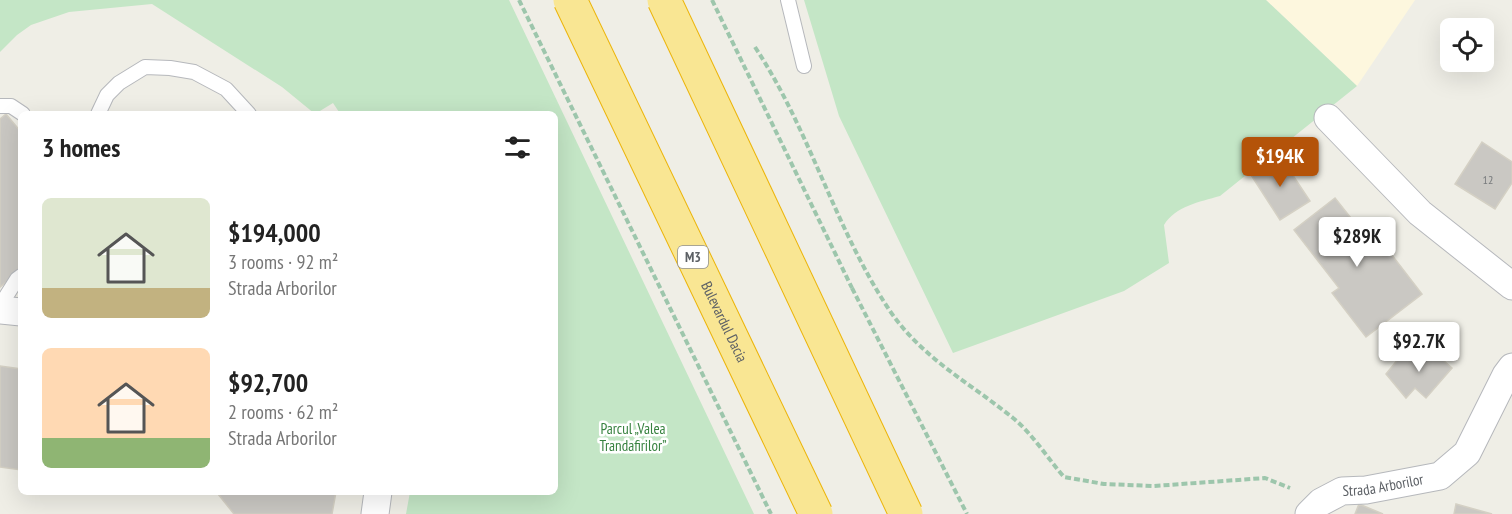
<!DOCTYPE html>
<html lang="en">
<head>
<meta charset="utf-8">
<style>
	:root { --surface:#fff; --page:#f2f2f2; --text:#222; --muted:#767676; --accent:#b45309 }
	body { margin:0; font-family:"PT Sans Narrow",sans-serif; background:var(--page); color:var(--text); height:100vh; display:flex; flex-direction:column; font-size:22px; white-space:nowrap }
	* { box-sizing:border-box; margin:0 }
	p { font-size:20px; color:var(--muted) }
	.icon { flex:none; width:33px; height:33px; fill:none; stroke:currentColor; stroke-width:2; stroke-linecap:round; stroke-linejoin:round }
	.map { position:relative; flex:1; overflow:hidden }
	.sheet { position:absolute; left:18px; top:111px; width:540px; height:384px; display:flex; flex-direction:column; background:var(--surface); border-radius:9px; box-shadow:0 6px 24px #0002 }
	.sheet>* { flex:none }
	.tools { position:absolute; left:1440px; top:18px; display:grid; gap:12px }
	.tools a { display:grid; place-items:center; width:54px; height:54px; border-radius:9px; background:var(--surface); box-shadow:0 6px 24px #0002; font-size:30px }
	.price { position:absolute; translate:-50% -51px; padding:0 14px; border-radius:6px; background:#fff; color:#222; font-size:20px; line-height:39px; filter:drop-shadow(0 2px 3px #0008) }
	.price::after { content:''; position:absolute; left:50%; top:36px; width:18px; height:14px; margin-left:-9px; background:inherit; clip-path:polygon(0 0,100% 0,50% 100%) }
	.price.active { background:var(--accent); color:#fff }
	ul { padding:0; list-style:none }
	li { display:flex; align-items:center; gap:18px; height:150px; padding:0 24px }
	li span { display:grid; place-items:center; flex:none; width:168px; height:120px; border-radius:9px; color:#555 }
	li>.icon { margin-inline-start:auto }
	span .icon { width:72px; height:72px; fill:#fffc; stroke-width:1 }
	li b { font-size:26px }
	h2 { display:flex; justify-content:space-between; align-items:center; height:72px; padding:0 24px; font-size:26px }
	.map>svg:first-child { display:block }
	.commercial { fill:#fdf7de }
	.green { fill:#c4e6c6 }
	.building { fill:#cac8c3; stroke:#d4d0c4; stroke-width:1.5 }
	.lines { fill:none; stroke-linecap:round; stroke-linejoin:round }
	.lane-casing { stroke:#b6b8bc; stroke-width:16 }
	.street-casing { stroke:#b6b8bc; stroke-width:29 }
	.path { stroke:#9dc6ac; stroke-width:4; stroke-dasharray:6 3; stroke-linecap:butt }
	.lane { stroke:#fff; stroke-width:14 }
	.street { stroke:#fff; stroke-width:27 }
	.highway-bridge-casing { stroke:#ecb409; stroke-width:35; stroke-linecap:butt }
	.path-bridge { stroke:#9dc6ac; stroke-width:4; stroke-dasharray:6 3; stroke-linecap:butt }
	.highway-bridge { stroke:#f9e693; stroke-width:33 }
	.labels { text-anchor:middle; stroke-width:5; stroke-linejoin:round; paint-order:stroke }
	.number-label { font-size:12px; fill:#787b7d }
	.shield { fill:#fff; stroke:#8e9094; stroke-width:1.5 }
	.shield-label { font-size:14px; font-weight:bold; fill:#5d6166 }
	.street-label { font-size:15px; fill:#5d6166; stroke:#fff }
	.park-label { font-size:15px; fill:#388240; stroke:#fff }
</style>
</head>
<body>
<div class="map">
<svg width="1512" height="514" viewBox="0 0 1512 514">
	<rect width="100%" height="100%" fill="#efeee6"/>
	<path class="commercial" d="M1266 0H1415L1357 86Z"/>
	<g class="green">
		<path d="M0 0H509L754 514H406L410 492H555V114H344L339 112 333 103 315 114 282 87 152 4 69 12 31 25 17 35 0 52Z"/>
		<path d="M804 0H1266L1357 86 1220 196C1199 202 1176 206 1164 225L1169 263 1124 291 953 353 839 116Z"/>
	</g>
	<g class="building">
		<path d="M6 114 21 132V271L0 287V119Z"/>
		<path d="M1482 142 1512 162V183L1495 209 1455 184Z"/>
		<path d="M1280 156 1310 201 1280 220 1251 175Z"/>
		<path d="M1335 198 1381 256 1388 250 1422 294 1366 337 1332 293 1339 288 1294 230Z"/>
		<path d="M1426 345 1452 368 1426 398 1415 388 1406 398 1386 374 1403 353 1412 361Z"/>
		<path d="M0 366 21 369V470L0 467Z"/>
		<path d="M211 492H336L332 514H234L218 494Z"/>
		<path d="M1359 504 1383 514H1355Z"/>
		<path d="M1456 504 1492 514H1454Z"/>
	</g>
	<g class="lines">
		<g class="lane-casing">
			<g id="lane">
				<path d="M788 0 804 66"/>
				<path d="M0 106H11L23 114"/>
				<path d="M98 114 107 95 119 83 145 67 170 68 194 72 226 89 249 114"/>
				<path d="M0 306 17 279 21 276"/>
			</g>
		</g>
		<g class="street-casing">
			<g id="street">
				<path d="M1328 118 1420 213 1512 286"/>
				<path d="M0 310 21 312"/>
				<path d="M375 514 378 492"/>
				<path id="s1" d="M1309 514 1321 502 1342 491 1366 490 1440 476 1467 453 1506 375 1512 367"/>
			</g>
		</g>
		<g class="path">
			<path d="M519 0 771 514"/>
			<path d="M755 47C810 130 835 229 890 311 923 359 970 383 1013 418 1031 432 1049 460 1064 477L1104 484 1154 486 1265 478 1290 488"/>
			<path d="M852 288 967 514"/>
		</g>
		<use href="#lane" class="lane"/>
		<use href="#street" class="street"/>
		<g class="highway-bridge-casing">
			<g id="highway-bridge">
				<path id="s2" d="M570 0 816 514"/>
				<path d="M664 0 906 514"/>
			</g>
		</g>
		<path class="path-bridge" d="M712 0 852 288"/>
		<use href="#highway-bridge" class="highway-bridge"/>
	</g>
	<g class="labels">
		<g class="number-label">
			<text x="1488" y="184">12</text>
		</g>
		<rect class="shield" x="678" y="246" width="30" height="22" rx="4.5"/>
		<g class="shield-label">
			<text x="693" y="262">M3</text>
		</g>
		<g class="street-label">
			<text dy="5" stroke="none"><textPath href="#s2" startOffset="357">Bulevardul Dacia</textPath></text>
			<text dy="5" stroke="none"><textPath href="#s1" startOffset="82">Strada Arborilor</textPath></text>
		</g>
		<g class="park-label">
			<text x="633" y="434">Parcul „Valea<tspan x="633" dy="17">Trandafirilor”</tspan></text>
		</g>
	</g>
</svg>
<div class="tools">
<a><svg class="icon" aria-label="locate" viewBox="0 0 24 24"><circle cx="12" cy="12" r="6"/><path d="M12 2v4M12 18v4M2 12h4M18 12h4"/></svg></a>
</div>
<b class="price active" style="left:1280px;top:188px">$194K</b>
<b class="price" style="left:1357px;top:268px">$289K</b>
<b class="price" style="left:1419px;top:373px">$92.7K</b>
<section class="sheet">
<h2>3 homes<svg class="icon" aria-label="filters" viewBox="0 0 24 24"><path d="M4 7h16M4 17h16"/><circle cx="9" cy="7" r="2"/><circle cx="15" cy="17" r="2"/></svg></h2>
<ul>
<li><span style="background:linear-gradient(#dfe7d0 75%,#c2b280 0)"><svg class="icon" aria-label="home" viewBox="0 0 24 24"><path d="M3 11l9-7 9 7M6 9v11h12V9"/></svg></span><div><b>$194,000</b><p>3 rooms · 92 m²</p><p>Strada Arborilor</p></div></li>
<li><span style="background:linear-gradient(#ffd9b3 75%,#8fb573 0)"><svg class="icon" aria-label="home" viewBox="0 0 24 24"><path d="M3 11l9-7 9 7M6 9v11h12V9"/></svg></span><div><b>$92,700</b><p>2 rooms · 62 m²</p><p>Strada Arborilor</p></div></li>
</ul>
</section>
</div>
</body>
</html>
